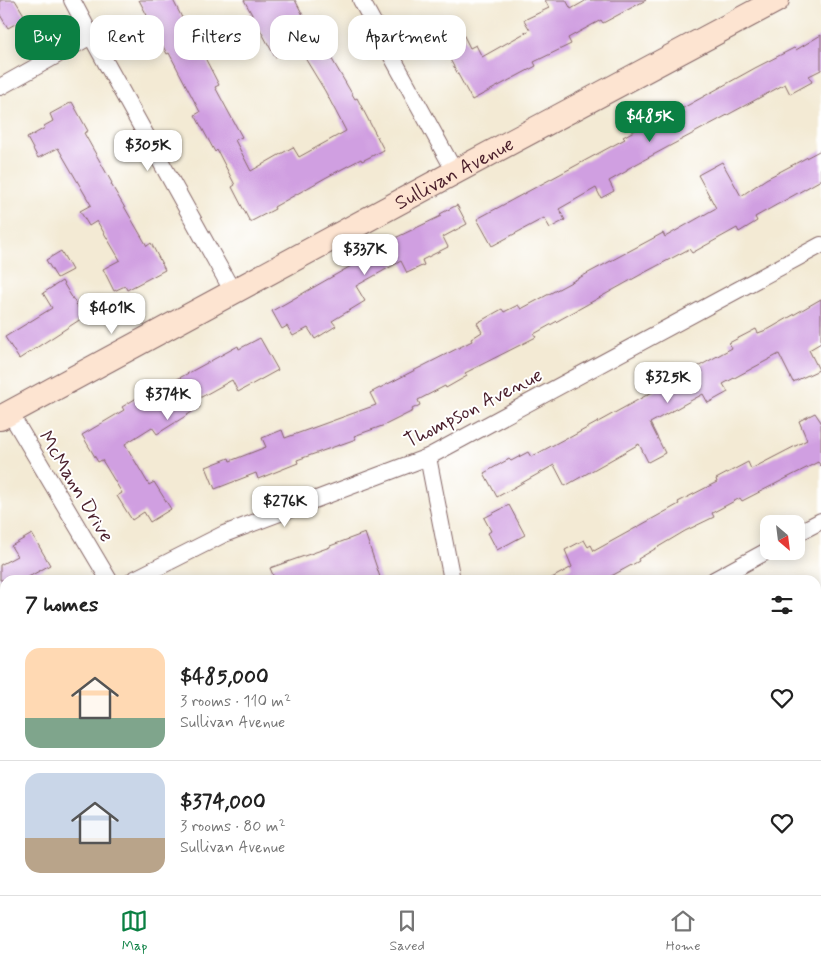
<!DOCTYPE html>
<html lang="en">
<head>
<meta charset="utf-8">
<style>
	:root { --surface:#fff; --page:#f6f6f6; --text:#222; --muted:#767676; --line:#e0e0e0; --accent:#0b8043 }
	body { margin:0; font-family:Mynerve,sans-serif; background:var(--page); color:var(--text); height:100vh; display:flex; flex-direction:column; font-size:19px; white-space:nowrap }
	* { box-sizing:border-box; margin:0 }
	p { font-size:16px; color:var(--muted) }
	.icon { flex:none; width:28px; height:28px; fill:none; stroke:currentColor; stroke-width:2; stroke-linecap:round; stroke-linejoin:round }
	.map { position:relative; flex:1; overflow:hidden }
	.drawer { position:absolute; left:0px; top:575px; width:821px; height:320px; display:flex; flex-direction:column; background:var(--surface); border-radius:15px 15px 0 0; box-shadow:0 2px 12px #0003 }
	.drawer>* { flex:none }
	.hud { position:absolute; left:15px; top:15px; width:500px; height:45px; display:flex; gap:10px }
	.needle { width:32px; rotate:152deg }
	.fabs { position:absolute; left:760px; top:515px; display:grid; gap:10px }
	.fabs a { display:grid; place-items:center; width:45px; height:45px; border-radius:10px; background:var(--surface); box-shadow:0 2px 12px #0003; font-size:25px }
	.price { position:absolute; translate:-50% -42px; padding:0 11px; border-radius:10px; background:#fff; color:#222; font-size:16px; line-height:32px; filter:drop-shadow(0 1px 2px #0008) }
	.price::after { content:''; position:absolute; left:50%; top:30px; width:15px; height:11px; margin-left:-8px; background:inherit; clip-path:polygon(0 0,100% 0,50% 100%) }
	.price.selected { background:var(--accent); color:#fff }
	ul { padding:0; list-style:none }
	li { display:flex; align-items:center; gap:15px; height:125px; padding:0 25px }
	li+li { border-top:1px solid var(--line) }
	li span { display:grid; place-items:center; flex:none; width:140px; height:100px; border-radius:15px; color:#555 }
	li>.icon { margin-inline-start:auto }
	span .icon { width:60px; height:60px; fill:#fffc; stroke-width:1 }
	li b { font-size:21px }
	h2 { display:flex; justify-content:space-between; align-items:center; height:60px; padding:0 25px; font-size:21px }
	.pill { padding:0 18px; border-radius:15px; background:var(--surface); box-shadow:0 2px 12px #0003; font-size:18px; line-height:45px }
	.pill.selected { background:var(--accent); color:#fff }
	.menu { display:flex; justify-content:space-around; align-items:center; height:70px; border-top:1px solid var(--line); background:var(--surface); font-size:14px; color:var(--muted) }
	.menu a { display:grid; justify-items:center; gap:2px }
	.menu .selected { color:var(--accent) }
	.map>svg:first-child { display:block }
	.building { fill:#d09fe1 }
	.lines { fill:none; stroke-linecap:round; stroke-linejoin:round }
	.street-casing { stroke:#856666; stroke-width:18 }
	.secondary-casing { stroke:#856666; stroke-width:26 }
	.street { stroke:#fff; stroke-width:16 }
	.secondary { stroke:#fde4d1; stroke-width:24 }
	.labels { text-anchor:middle; stroke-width:4; stroke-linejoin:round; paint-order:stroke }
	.street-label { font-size:20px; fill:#4a1f2b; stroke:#fff }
</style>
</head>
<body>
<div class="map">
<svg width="821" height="895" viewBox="0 0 821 895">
	<rect width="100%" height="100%" fill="#fff"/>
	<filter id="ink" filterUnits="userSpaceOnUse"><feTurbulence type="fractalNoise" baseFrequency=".02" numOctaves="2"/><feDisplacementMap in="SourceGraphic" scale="10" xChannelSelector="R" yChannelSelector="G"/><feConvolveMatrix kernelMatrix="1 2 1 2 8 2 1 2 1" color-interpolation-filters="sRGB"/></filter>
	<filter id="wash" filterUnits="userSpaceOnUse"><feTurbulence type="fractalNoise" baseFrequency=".0096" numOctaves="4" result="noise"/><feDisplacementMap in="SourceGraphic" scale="20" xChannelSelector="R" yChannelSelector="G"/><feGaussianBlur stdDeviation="1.12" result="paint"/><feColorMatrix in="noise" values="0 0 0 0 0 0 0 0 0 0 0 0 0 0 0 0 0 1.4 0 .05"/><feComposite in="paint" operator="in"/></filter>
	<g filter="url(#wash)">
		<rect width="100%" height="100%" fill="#f3ead4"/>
		<g id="blocks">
			<g class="building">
				<path d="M0 0H15L26 18 8 28 0 15Z"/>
				<path d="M139 0H173L201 55 203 54 219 85 215 87 242 137 235 140 251 171 293 147 299 157 346 131 325 91 297 45 275 57 244 0H295L322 51 326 49 355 99 357 98 384 150 362 161 361 159 325 178 274 207 275 209 250 222 232 187 235 185 217 150 215 152 195 115 200 112 169 53 167 54Z"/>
				<path d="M545 0H566L571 9 587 0H646L603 23 601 20 568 38 571 44 534 62 536 66 472 100 440 41 461 30 470 48 476 45 482 57 530 30 524 20 549 8Z"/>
				<path d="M821 35V70L809 76 812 82 790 94 785 84 627 169V171L609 181 614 191 601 198 596 188 559 209 565 220 550 228 544 218 492 246 477 219 625 139 623 137 663 115 665 118 755 68 794 48 796 50Z"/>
				<path d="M72 102 88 131 84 133 112 183 111 184 147 246 151 243 165 270 127 290 125 286 114 291 103 269 120 260 97 221 89 226 80 211 91 205 58 148 38 158 27 138 45 128 44 126 53 121 50 114Z"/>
				<path d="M821 150V180L755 217 757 221 739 232 737 228 692 253 689 249 640 275 534 334 536 337 465 373 467 376 446 388 445 386 418 400 420 405 412 409 413 411 385 425 354 436 356 439 297 460 298 463 258 479 256 473 215 489 206 467 229 458 230 461 266 447 262 438 282 430 285 438 376 405 370 393 472 341 471 339 482 332 477 323 502 309 504 312 518 305 521 309 663 233 665 237 716 208 698 175 722 162 741 196 766 179Z"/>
				<path d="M457 205 467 224 443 237 448 247 422 260 424 265 407 273 401 261 356 286 365 301 332 321 336 326 315 339 308 328 293 336 287 326 282 329 272 311 365 258 363 255 391 240 441 216 440 214Z"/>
				<path d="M61 251 72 270 57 278 46 260Z"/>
				<path d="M62 281 84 317 19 359 5 337 52 308 43 293Z"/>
				<path d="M821 299V343L809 350 819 370 793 382 779 354 723 384 728 392 708 403 703 394 650 423 665 453 648 462 639 444 565 486 554 465 497 497 484 473 509 459 511 461 528 452 531 457 568 437 569 438 732 348 729 343 756 329 758 333 769 329Z"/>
				<path d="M260 338 278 370 238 392 232 380 196 400 200 407 157 434 152 427 125 444 149 485 154 482 171 509 150 522 144 512 132 520 117 496 122 493 102 460 98 462 82 435 124 410 122 407 148 391 150 394 238 346 239 349Z"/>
				<path d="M815 413 821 422V466L818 462 742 501 740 498 712 513 714 517 685 531 638 559 639 561 604 580H548L572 567 565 550 584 540 588 547 591 545 594 551 679 504 678 502 717 482 716 479 748 462 751 469 807 440 799 421Z"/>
				<path d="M509 505 525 535 497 550 488 533 491 531 484 518Z"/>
				<path d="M365 533 381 580H275L270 568 330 547V546Z"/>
				<path d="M32 534 50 565 23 580H0V565L17 556 11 546Z"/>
			</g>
		</g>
	</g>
	<g filter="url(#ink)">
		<use href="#blocks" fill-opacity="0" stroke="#856666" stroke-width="1"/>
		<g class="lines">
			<g class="street-casing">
				<g id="street">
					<path d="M72 0 91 36 233 292"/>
					<path d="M361 0 455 172"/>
					<path d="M0 87 91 36"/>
					<path d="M10 413 109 580"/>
					<path d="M428 457 452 580"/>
					<path d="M796 534 821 521"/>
					<path d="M133 580 224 534 428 457 821 245"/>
					<path d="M714 580 769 550"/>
					<path d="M0 651 5 649"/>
					<path d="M292 890 294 895"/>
					<path d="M604 890 607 895"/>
					<path d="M131 895 140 890"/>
				</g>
			</g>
			<g class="secondary-casing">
				<g id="secondary">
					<path id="s1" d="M0 418 455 172 777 0"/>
				</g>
			</g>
			<use href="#street" class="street"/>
			<use href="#secondary" class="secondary"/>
		</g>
	</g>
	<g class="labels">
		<g class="street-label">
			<text dy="7" stroke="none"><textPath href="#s1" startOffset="516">Sullivan Avenue</textPath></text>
			<text transform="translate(473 407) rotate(-27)" y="7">Thompson Avenue</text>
			<text transform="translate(77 486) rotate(59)" y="7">McMann Drive</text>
		</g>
	</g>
</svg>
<div class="fabs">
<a><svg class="needle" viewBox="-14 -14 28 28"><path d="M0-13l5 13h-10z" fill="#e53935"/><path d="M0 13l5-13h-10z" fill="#767676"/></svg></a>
</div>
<b class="price selected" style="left:650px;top:143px">$485K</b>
<b class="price" style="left:148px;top:172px">$305K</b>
<b class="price" style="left:365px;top:276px">$337K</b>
<b class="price" style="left:112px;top:335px">$401K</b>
<b class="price" style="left:668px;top:404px">$325K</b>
<b class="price" style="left:168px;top:421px">$374K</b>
<b class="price" style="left:285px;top:528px">$276K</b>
<div class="hud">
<a class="pill selected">Buy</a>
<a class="pill">Rent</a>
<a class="pill">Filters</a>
<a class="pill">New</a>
<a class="pill">Apartment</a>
</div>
<section class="drawer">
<h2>7 homes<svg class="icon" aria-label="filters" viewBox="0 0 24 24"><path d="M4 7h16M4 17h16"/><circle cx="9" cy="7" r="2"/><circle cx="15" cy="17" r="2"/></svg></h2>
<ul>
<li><span style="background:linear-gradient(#ffd9b3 70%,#7fa58c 0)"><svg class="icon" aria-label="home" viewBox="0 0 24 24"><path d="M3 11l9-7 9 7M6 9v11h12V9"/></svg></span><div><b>$485,000</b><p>3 rooms · 110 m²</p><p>Sullivan Avenue</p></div><svg class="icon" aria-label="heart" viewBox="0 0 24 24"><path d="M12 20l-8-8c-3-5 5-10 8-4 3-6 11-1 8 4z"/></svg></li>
<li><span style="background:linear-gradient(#c9d6e8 65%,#b9a48a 0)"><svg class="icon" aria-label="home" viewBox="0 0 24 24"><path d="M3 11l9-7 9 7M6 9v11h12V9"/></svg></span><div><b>$374,000</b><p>3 rooms · 80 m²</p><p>Sullivan Avenue</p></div><svg class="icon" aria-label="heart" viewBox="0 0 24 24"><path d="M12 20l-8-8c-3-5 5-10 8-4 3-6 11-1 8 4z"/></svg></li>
</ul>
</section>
</div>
<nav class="menu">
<a class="selected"><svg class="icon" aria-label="map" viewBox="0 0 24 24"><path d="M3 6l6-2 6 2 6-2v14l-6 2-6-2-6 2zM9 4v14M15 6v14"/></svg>Map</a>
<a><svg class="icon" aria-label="saved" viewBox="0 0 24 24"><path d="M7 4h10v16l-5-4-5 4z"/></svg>Saved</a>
<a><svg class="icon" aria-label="home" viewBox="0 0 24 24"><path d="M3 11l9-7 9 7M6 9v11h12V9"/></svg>Home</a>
</nav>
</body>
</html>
